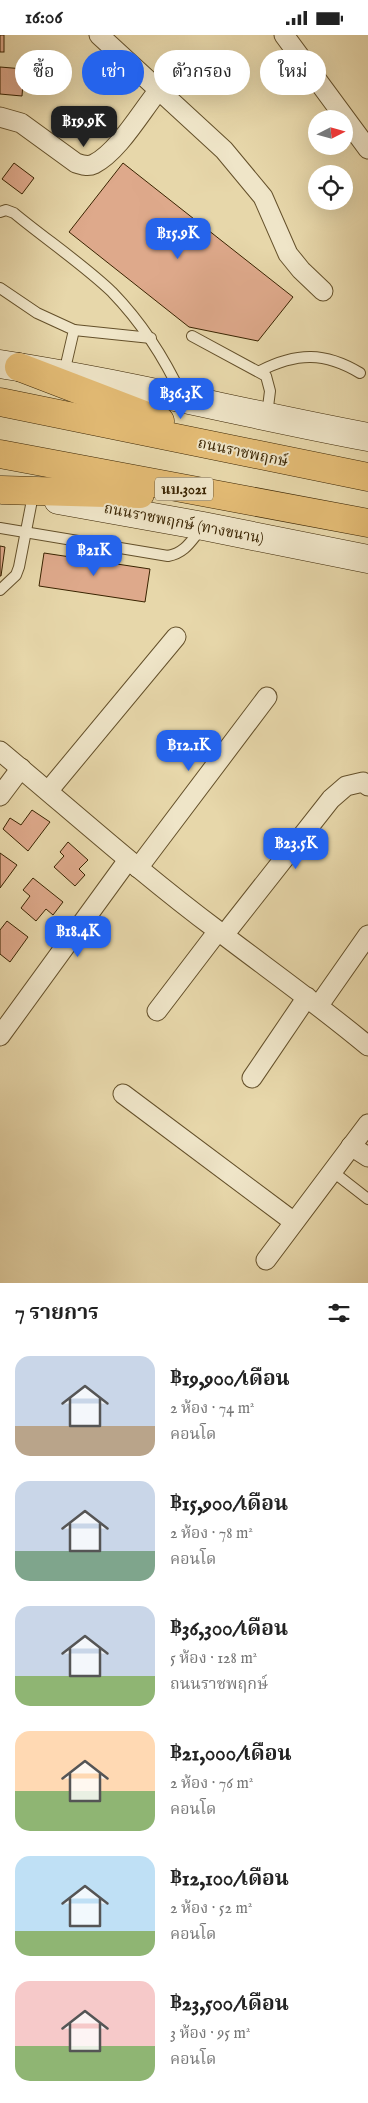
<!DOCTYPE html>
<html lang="th">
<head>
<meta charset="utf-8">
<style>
	:root { --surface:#fff; --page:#f2f2f2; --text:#222; --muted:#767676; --accent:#2563eb }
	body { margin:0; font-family:"IM FELL English","Noto Serif Thai",serif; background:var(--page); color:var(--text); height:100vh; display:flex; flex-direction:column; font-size:19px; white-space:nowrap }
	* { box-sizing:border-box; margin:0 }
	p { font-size:16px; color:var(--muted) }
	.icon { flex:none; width:28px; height:28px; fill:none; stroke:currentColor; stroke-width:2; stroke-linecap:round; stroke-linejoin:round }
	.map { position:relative; height:1248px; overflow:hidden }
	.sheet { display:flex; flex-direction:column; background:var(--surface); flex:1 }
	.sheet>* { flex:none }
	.hud { position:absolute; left:15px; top:15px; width:339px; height:45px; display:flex; gap:10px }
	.needle { width:32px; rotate:84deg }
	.tools { position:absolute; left:308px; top:75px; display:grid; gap:10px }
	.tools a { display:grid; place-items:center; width:45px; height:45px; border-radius:50%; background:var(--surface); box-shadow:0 5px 20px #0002; font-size:25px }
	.price { position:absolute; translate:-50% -42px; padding:0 11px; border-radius:10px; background:var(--accent); color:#fff; font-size:16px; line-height:32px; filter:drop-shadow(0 1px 2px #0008) }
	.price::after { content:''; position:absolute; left:50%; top:30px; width:15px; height:11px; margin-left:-8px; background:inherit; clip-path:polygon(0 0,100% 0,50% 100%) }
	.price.current { background:#222; color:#fff }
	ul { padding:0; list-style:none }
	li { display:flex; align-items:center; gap:15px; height:125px; padding:0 15px }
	li span { display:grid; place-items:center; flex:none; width:140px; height:100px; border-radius:15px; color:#555 }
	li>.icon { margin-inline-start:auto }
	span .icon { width:60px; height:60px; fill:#fffc; stroke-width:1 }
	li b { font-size:21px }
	h2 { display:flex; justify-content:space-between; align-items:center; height:60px; padding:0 15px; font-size:21px }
	.chip { padding:0 18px; border-radius:22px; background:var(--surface); box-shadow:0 5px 20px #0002; font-size:18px; line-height:45px }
	.chip.current { background:var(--accent); color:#fff }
	.status { display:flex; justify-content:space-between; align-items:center; height:35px; padding:0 25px; background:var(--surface); direction:ltr }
	.status svg { height:14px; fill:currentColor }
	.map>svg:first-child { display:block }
	.building { fill:#dea98b; stroke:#392300 }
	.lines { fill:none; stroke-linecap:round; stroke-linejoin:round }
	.lane-casing { stroke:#64502a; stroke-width:12 }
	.street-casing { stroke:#64502a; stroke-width:21 }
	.secondary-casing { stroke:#392300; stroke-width:29 }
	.primary-casing { stroke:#392300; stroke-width:29 }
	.lane { stroke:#efe5c8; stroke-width:10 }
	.street { stroke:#efe5c8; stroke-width:19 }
	.secondary { stroke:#efe5c8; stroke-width:28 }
	.primary { stroke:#e4bc75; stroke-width:28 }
	.labels { text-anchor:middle; stroke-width:4; stroke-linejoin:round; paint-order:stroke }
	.shield { fill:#efe5c8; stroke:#705d3c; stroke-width:1 }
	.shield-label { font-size:14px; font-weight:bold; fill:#392300 }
	.street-label { font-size:15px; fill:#392300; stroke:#efe5c8 }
</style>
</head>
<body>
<div class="status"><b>16:06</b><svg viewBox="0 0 49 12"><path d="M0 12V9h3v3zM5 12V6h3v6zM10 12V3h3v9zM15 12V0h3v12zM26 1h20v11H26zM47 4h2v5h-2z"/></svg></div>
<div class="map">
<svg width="368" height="1248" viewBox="0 0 368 1248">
	<rect width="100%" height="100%" fill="#e7d7aa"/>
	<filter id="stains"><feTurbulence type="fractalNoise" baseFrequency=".004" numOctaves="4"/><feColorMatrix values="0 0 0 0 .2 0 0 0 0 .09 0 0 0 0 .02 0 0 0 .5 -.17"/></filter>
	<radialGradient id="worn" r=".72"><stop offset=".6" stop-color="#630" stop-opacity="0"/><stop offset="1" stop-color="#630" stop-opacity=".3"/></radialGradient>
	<g class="building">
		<rect x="0" y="0" width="4" height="17"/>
		<path d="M0 32 24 34 22 61 0 59Z"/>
		<path d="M14 128 34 143 22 159 2 144Z"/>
		<path d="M123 128 293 262 258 306 189 292 69 197Z"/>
		<path d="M0 511 5 512 1 541H0Z"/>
		<path d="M44 518 150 534 145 567 39 551Z"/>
		<path d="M32 775 50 787 28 816 3 794 10 783 21 790Z"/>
		<path d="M68 807 88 825 79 834 85 840 75 851 54 832 64 821 60 817Z"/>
		<path d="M0 818 17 830 0 853Z"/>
		<path d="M33 843 63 867 53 880 46 874 36 886 21 873 30 861 23 855Z"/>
		<path d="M7 886 28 902 10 927 0 919V895Z"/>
	</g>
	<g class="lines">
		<g class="lane-casing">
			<g id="lane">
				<path d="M0 177 6 175 14 178C44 203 84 230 112 257 142 288 164 322 182 361"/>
				<path d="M0 253 37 278 74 295 64 338"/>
				<path d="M74 295 151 303"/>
				<path d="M192 301 266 341 270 356 267 380"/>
				<path d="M260 336C297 317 325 317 360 338"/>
				<path d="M0 493 168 521C185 518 191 506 201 494"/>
				<path d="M0 555 16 540 19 532 33 460"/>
				<path d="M332 1136 368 1164"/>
			</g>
		</g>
		<g class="street-casing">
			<g id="street">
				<path d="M99 0 224 115 263 162 288 219 301 235 323 256"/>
				<path d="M284 0 368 114"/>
				<path d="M0 82 21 88 76 128C82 130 88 132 94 129 118 117 141 77 158 56"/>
				<path d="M0 716C72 776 142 839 217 895 268 934 319 970 368 1011"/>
				<path d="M49 755 176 602"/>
				<path d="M0 761 21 733"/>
				<path d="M138 833 267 662"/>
				<path d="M224 900 331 764 346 751 363 747 368 751"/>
				<path d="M319 970 368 900"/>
				<path d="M157 976 218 896"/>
				<path d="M0 1001 128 825"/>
				<path d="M252 1043 307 962"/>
				<path d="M123 1059 294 1187"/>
				<path d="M351 1111 368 1122"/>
				<path d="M266 1225 368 1089"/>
			</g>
		</g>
		<g class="secondary-casing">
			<g id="secondary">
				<path d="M0 329C124 348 245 379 368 402"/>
				<path d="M58 465 203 491 368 524"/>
			</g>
		</g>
		<g class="primary-casing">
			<g id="primary">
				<path d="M19 332 160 386"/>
				<path d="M0 367 368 442"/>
				<path d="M0 419 368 488"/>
				<path d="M2 455 140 459"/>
			</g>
		</g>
		<use href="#lane" class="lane"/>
		<use href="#street" class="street"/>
		<use href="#secondary" class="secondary"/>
		<use href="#primary" class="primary"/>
	</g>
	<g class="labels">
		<rect class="shield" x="155" y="442.5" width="58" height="23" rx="4"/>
		<g class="shield-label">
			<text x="184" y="459">นบ.3021</text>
		</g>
		<g class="street-label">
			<text transform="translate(243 417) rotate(12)" y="5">ถนนราชพฤกษ์</text>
			<text transform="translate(184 488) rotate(11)" y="5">ถนนราชพฤกษ์ (ทางขนาน)</text>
		</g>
	</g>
	<rect width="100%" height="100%" filter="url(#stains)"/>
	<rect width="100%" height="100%" fill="url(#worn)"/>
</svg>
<div class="tools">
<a><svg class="needle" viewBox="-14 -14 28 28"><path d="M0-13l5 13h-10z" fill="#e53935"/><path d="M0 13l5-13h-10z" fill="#767676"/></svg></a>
<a><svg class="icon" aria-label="locate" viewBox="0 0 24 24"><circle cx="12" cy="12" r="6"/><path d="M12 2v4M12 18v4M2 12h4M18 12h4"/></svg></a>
</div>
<b class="price current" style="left:84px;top:113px">฿19.9K</b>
<b class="price" style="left:178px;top:225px">฿15.9K</b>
<b class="price" style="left:181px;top:385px">฿36.3K</b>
<b class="price" style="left:94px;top:542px">฿21K</b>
<b class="price" style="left:189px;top:737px">฿12.1K</b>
<b class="price" style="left:296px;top:835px">฿23.5K</b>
<b class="price" style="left:78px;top:923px">฿18.4K</b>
<div class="hud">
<a class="chip">ซื้อ</a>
<a class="chip current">เช่า</a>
<a class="chip">ตัวกรอง</a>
<a class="chip">ใหม่</a>
</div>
</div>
<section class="sheet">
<h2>7 รายการ<svg class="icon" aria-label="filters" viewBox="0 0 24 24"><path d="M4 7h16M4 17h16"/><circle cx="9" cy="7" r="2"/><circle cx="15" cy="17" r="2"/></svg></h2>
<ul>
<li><span style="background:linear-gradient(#c9d6e8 70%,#b9a48a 0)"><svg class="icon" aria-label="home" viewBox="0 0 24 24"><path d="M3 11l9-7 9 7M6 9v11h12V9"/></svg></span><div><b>฿19,900/เดือน</b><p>2 ห้อง · 74 m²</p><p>คอนโด</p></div></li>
<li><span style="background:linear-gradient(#c9d6e8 70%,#7fa58c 0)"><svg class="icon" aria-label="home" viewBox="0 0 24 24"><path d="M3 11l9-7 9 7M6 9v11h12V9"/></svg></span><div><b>฿15,900/เดือน</b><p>2 ห้อง · 78 m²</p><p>คอนโด</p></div></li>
<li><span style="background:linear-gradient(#c9d6e8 70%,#8fb573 0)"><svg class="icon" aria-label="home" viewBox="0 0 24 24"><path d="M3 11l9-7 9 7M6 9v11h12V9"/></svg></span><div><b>฿36,300/เดือน</b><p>5 ห้อง · 128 m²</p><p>ถนนราชพฤกษ์</p></div></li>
<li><span style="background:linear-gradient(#ffd9b3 60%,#8fb573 0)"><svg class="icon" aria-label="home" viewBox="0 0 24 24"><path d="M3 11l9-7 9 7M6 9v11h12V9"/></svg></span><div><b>฿21,000/เดือน</b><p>2 ห้อง · 76 m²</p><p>คอนโด</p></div></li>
<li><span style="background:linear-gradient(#bfe0f5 75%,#8fb573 0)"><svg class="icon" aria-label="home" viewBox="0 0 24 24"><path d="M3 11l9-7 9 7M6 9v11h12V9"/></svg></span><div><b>฿12,100/เดือน</b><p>2 ห้อง · 52 m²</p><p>คอนโด</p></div></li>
<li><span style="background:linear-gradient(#f6c9c9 65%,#8fb573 0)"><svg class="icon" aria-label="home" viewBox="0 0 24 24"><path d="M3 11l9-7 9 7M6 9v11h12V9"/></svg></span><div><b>฿23,500/เดือน</b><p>3 ห้อง · 95 m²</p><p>คอนโด</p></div></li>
</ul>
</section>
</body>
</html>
